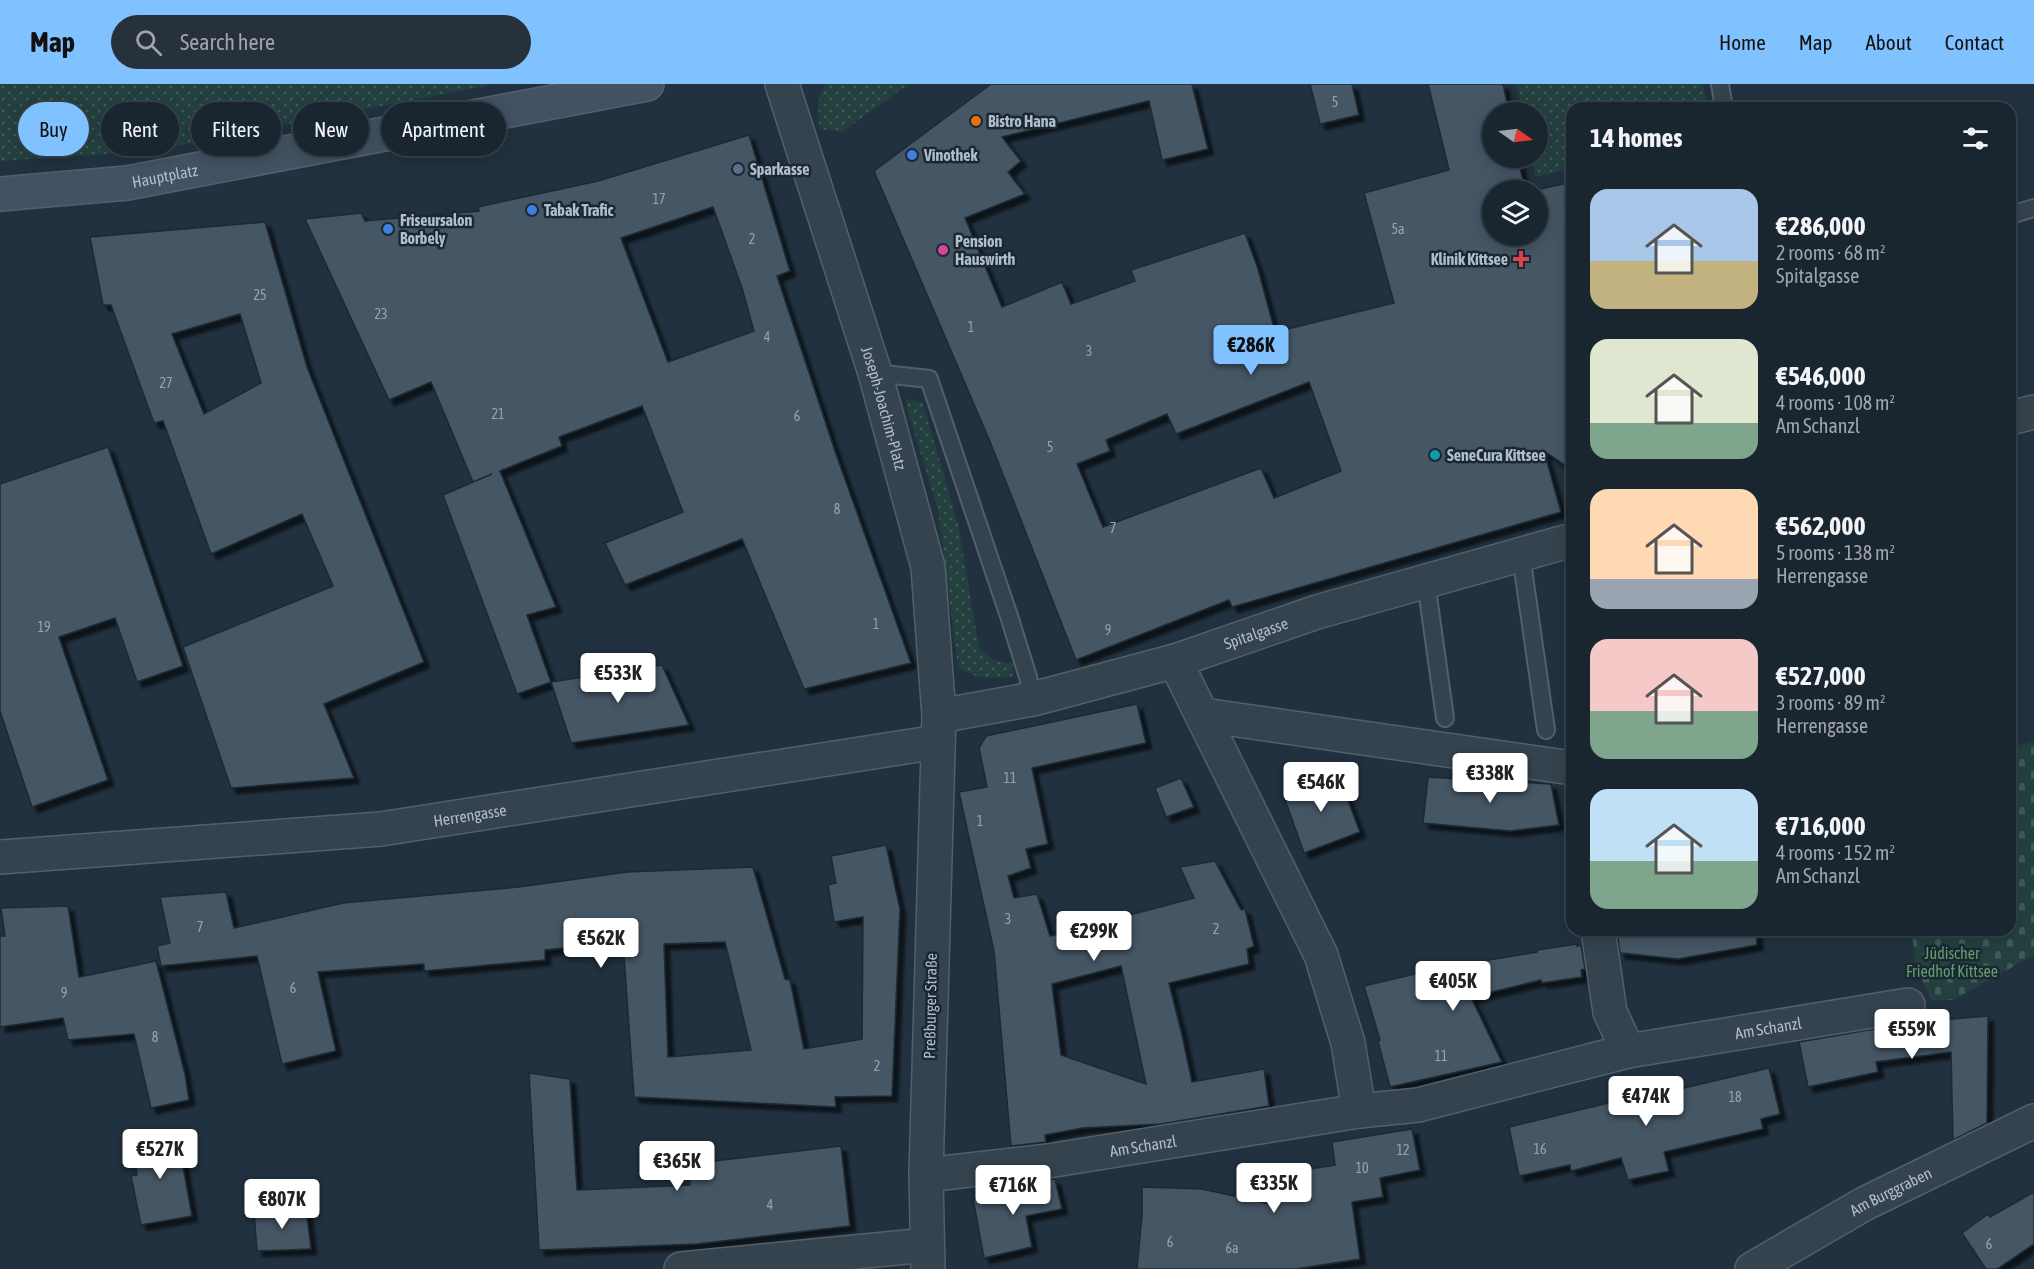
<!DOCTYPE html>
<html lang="en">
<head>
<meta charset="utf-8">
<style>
	:root { --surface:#19252f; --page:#26313b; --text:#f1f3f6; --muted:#9fa5aa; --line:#37424b; --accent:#80c1ff }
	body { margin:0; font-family:"Asap Condensed",sans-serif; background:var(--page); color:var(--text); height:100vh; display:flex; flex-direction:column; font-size:22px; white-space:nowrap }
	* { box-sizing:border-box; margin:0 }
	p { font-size:20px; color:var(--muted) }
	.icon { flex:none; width:33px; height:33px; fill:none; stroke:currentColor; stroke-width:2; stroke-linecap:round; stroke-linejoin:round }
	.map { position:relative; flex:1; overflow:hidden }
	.details { position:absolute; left:1566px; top:18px; width:450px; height:834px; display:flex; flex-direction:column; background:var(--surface); border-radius:18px; box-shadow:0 3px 15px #0003,0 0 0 2px var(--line) }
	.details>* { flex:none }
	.top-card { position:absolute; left:18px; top:18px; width:570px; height:54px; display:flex; gap:12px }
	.needle { width:39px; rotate:104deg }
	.controls { position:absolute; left:1482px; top:18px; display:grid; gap:12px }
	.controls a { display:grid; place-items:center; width:66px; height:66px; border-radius:50%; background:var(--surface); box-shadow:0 3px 15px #0003,0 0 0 2px var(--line); font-size:30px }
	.price { position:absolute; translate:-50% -51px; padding:0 14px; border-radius:6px; background:#fff; color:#222; font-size:20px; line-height:39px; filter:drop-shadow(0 2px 3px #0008) }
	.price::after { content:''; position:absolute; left:50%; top:36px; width:18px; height:14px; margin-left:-9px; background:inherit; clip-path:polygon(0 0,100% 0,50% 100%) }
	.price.on { background:var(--accent); color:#111 }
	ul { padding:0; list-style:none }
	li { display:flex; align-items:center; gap:18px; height:150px; padding:0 24px }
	li span { display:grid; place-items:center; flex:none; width:168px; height:120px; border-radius:18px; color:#555 }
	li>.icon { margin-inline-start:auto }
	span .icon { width:72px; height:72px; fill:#fffc; stroke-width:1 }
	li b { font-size:26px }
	h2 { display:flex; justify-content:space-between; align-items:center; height:72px; padding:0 24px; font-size:26px }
	.tag { padding:0 21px; border-radius:27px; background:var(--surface); box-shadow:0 3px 15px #0003,0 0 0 2px var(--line); font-size:21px; line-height:54px }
	.tag.on { background:var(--accent); color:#111 }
	header { display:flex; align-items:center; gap:36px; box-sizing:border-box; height:84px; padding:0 30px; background:var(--accent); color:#111 }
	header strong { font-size:28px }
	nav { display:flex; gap:33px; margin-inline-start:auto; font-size:21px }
	.search { width:420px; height:54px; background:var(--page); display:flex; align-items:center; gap:15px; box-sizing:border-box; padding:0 21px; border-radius:33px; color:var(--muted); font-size:22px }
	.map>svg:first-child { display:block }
	.green { fill:url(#green-dots) }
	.cemetery { fill:url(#cemetery-stones) }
	.building { fill:#445765; stroke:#1c2a35; stroke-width:1.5; fill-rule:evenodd; filter:url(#shadow) }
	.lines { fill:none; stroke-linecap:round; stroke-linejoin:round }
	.lane-casing { stroke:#53606c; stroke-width:20 }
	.street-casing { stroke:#53606c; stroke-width:36 }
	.secondary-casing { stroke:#53606c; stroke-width:36 }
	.lane { stroke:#35434e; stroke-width:16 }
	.street { stroke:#35434e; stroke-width:33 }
	.secondary { stroke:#425262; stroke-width:33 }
	.food-dot { fill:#e8710a; stroke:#1a2833; stroke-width:2 }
	.shop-dot { fill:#3f7fe0; stroke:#1a2833; stroke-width:2 }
	.service-dot { fill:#5c6f8a; stroke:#1a2833; stroke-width:2 }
	.hotel-dot { fill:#d1479c; stroke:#1a2833; stroke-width:2 }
	.health-dot { fill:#e0444e; stroke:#1a2833; stroke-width:2 }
	.culture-dot { fill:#0f9aa8; stroke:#1a2833; stroke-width:2 }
	.labels { text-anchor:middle; stroke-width:5; stroke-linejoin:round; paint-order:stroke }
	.number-label { font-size:14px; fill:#96a4b1 }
	.poi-label { font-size:16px; font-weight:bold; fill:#b1bdca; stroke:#1a2833; text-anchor:start }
	.street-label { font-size:16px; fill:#b1bdca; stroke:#1a2833 }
	.park-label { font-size:16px; fill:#659d6b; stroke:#1a2833 }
</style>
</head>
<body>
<header>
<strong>Map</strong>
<div class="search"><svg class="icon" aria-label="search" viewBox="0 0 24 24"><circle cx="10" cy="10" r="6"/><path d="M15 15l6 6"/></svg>Search here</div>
<nav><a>Home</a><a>Map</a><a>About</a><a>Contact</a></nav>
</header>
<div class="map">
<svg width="2034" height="1185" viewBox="0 0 2034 1185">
	<defs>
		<pattern id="green-dots" width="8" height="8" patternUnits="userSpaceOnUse" patternTransform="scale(1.5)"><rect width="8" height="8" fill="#23403f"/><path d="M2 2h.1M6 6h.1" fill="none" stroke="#415a59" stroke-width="1.8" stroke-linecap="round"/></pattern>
		<pattern id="cemetery-stones" width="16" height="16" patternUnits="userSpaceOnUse" patternTransform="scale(1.5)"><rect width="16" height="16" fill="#23403f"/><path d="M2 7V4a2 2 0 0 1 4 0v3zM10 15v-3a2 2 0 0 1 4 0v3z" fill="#415a59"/></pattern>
		<filter id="shadow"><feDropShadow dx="5.5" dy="5.5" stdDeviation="1.5" flood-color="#0009"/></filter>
	</defs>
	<rect width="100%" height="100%" fill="#21313f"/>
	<g class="green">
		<path d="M0 0H495L151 67 0 77Z"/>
		<path d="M825 0H909L842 48 819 45 818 19Z"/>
		<path d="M1516 0H1703L1707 24H1572V84L1536 93 1531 74H1538V28H1522Z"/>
		<path d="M906 315 923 319 958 440 979 564 993 576 1013 580V593C991 594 977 596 958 583L938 426 907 324Z"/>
	</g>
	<path class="cemetery" d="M2034 658V871L1953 916H1931L1917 886 1911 846H2010V663Z"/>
	<g class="building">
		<path d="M991 0H1192L1208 65 1162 76 1149 17 1002 53 1021 77 1008 88 1025 110 965 134 1002 223 1062 198 1071 220 1135 197 1131 186 1245 149 1258 185 1275 248 1394 219 1364 109 1449 86 1428 0H1503L1509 28H1492V74H1518L1525 106H1492V152H1538L1536 106 1572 98V386L1544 367 1561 428 1232 523 1229 516 1076 576 991 360 874 87ZM1309 298 1341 387 1274 414 1261 384 1103 443 1077 380 1110 367 1106 356 1167 330 1176 350Z"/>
		<path d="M1310 0H1352L1359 31 1320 40Z"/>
		<path d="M749 51 790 187 777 192 836 370 911 579 804 605 742 455 625 501 605 459 683 428 642 322 559 353 562 362 500 387 556 523 527 531 551 598 517 610 443 411 492 390 473 398 431 298 389 316 305 135 361 129 365 137 479 127 478 123 598 97ZM713 123 742 204 754 247 668 278 621 154Z"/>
		<path d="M265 138 307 283 424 578 324 620 354 694 231 704 183 563 333 502 302 430 211 470 163 337 154 339 111 221H103L90 153ZM240 230 261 299 204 330 172 250Z"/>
		<path d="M108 363 183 582 137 598 115 534 59 553 108 696 32 723 0 627V400Z"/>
		<path d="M662 581 689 641 571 659 551 598Z"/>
		<path d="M1137 620 1146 659 1032 684 1048 760 1026 765 1031 784 1008 792 1014 814 1037 810 1050 852 1194 814 1180 783 1215 777 1241 826 1245 825 1254 862 1247 865 1249 880 1169 899 1182 951 1192 998 1264 985 1269 1022 1161 1040 1082 1044 1045 1051 1046 1058 1011 1062 994 867 959 708 987 703 979 664 986 652ZM1121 882 1146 1000 1061 971 1052 900Z"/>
		<path d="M1338 690 1360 748 1304 769 1283 710Z"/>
		<path d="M1428 693 1551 700 1559 741 1510 747 1423 739Z"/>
		<path d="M1181 694 1194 723 1166 733 1155 704Z"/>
		<path d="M886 761 900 825 892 1012 835 1013 836 1023 634 1013 623 858 545 866V876L424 887V880L318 888 336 967 282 980 257 872 161 882 157 862 170 859 160 813 226 808 234 844 343 819 519 803 627 788 753 783 785 895 790 896 804 965 862 955 863 833 834 838 828 801 836 799 831 772ZM725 858 751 966 668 973 664 860Z"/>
		<path d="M68 822 79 893 156 877 185 990 189 1016 151 1024 134 950 68 956 63 934 0 943V852H5L1 824Z"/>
		<path d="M1617 846H1756L1757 861 1678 875 1620 869Z"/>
		<path d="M1577 860V862L1581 861 1585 885 1581 886 1582 893 1542 899 1541 896 1471 913 1502 978 1390 1003 1378 957 1380 956 1364 902 1440 884 1537 868V866Z"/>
		<path d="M1988 932 1987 1039 1953 1056 1951 968 1876 978 1878 988 1808 1003 1799 958 1915 938Z"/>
		<path d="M1769 984 1780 1030 1761 1035 1763 1045 1664 1068 1669 1087 1628 1096 1621 1074 1571 1087 1570 1081 1519 1092 1509 1043 1650 1009V1012Z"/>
		<path d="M529 989 570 995 577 1106 690 1101 689 1080 841 1062 850 1142 697 1160 539 1166Z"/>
		<path d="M1412 1045 1420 1086 1380 1094 1383 1113 1352 1118 1360 1175 1296 1185H1137L1142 1131V1103L1202 1105 1275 1121 1271 1091 1335 1081 1332 1058Z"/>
		<path d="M177 1049 192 1132 141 1141 131 1092 137 1091 132 1058Z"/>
		<path d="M1055 1095 1062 1125 1026 1132 1032 1163 984 1174 973 1115 1014 1106V1100Z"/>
		<path d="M2034 1108V1160L1997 1185H1986L1962 1149 1988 1130 1990 1133Z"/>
		<path d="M306 1123 311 1165 257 1167 254 1128Z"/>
	</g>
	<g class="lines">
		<g class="lane-casing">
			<g id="lane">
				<path d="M1720 0 1724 24"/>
				<path d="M2010 131 2034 124"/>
				<path d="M875 289 929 295 1009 532 1028 593 1033 615"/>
				<path d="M1521 471 1546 646"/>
				<path d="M1426 498 1445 634"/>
			</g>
		</g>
		<g class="street-casing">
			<g id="street">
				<path id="s1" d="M782 0 875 289 928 483 939 632 926 1091 928 1185"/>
				<path d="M2010 334 2034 328"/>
				<path d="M1175 577 1321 871 1348 959 1359 1027"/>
				<path d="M1203 631 1572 684"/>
				<path id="s2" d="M939 632 1033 615 1175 577 1317 528 1572 456"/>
				<path id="s3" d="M0 773 381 745 937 658"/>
				<path d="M1598 846 1610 928 1628 967"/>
				<path id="s4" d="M926 1091 1048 1077 1359 1027 1418 1021 1628 967 1908 921"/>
				<path d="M681 1185 927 1161"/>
				<path id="s5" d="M1752 1185 1864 1120 2034 1037"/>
			</g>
		</g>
		<g class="secondary-casing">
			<g id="secondary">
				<path id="s6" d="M0 110 127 99 647 0"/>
			</g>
		</g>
		<use href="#lane" class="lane"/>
		<use href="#street" class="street"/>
		<use href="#secondary" class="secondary"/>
	</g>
	<circle class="food-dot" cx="976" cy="37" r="6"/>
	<g class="shop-dot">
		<circle cx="912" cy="71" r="6"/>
		<circle cx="532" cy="126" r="6"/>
		<circle cx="388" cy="145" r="6"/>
	</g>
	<circle class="service-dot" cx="738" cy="85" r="6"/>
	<circle class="hotel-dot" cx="943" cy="166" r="6"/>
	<path class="health-dot" d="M1518 166h6v6h6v6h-6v6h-6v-6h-6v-6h6z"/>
	<circle class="culture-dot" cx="1435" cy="371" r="6"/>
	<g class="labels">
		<g class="number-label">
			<text x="1335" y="23">5</text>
			<text x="659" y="120">17</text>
			<text x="1398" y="150">5a</text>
			<text x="752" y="160">2</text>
			<text x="260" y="216">25</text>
			<text x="381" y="235">23</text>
			<text x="971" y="248">1</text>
			<text x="767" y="258">4</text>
			<text x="1089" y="272">3</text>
			<text x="166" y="304">27</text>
			<text x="498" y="335">21</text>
			<text x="797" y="337">6</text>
			<text x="1050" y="368">5</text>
			<text x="837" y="430">8</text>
			<text x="1113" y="449">7</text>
			<text x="876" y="545">1</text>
			<text x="44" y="548">19</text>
			<text x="1108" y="551">9</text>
			<text x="1010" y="699">11</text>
			<text x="980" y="742">1</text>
			<text x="1008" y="840">3</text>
			<text x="200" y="848">7</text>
			<text x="1216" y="850">2</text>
			<text x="293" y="909">6</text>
			<text x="64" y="914">9</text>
			<text x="155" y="958">8</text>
			<text x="1441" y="977">11</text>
			<text x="877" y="987">2</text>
			<text x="1735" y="1018">18</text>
			<text x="1540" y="1070">16</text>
			<text x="1403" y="1071">12</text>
			<text x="1362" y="1089">10</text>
			<text x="770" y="1126">4</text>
			<text x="1170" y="1163">6</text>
			<text x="1989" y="1165">6</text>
			<text x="1232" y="1169">6a</text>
		</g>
		<g class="poi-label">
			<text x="988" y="43">Bistro Hana</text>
			<text x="924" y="77">Vinothek</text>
			<text x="750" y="91">Sparkasse</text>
			<text x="544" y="132">Tabak Trafic</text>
			<text x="400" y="142">Friseursalon<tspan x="400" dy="18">Borbely</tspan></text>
			<text x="955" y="163">Pension<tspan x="955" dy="18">Hauswirth</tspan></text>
			<text x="1508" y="181" text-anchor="end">Klinik Kittsee</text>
			<text x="1447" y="377">SeneCura Kittsee</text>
		</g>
		<g class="street-label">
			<text dy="6" stroke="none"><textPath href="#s6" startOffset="166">Hauptplatz</textPath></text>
			<text dy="6" stroke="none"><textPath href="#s1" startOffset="340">Joseph-Joachim-Platz</textPath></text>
			<text dy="6" stroke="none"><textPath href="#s2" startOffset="328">Spitalgasse</textPath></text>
			<text dy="6" stroke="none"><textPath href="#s3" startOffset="472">Herrengasse</textPath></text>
			<text transform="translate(930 922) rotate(-89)" y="6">Preßburger Straße</text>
			<text dy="6" stroke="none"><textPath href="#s4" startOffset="856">Am Schanzl</textPath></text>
			<text dy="6" stroke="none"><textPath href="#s4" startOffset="219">Am Schanzl</textPath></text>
			<text dy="6" stroke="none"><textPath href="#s5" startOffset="159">Am Burggraben</textPath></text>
		</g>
		<g class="park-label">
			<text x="1952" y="875">Jüdischer<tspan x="1952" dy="18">Friedhof Kittsee</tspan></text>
		</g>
	</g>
</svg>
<div class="controls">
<a><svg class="needle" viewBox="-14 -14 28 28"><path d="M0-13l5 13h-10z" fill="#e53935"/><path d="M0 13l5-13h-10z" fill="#9fa5aa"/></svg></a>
<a><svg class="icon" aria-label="layers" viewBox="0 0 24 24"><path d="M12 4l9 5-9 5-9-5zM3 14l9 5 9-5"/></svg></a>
</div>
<b class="price on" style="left:1251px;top:292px">€286K</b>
<b class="price" style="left:618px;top:620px">€533K</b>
<b class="price" style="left:1490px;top:720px">€338K</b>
<b class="price" style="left:1321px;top:729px">€546K</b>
<b class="price" style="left:1094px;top:878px">€299K</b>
<b class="price" style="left:601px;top:885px">€562K</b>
<b class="price" style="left:1453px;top:928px">€405K</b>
<b class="price" style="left:1912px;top:976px">€559K</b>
<b class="price" style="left:1646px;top:1043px">€474K</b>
<b class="price" style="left:160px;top:1096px">€527K</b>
<b class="price" style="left:677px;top:1108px">€365K</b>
<b class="price" style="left:1274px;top:1130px">€335K</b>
<b class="price" style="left:1013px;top:1132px">€716K</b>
<b class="price" style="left:282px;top:1146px">€807K</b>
<div class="top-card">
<a class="tag on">Buy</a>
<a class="tag">Rent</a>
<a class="tag">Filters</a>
<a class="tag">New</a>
<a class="tag">Apartment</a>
</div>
<section class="details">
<h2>14 homes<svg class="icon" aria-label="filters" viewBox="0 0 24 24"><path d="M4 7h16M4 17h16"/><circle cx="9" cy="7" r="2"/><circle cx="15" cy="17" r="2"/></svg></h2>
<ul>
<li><span style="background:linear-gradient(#a9c7e8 60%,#c2b280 0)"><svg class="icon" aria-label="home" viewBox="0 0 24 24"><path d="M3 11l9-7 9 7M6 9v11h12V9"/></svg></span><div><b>€286,000</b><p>2 rooms · 68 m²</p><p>Spitalgasse</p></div></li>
<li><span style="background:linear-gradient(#dfe7d0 70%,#7fa58c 0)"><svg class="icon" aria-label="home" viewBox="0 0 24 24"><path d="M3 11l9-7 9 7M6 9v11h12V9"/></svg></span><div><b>€546,000</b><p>4 rooms · 108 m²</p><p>Am Schanzl</p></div></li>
<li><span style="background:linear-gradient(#ffd9b3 75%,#9aa5b1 0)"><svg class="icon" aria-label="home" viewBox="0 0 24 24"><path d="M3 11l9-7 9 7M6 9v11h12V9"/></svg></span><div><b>€562,000</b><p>5 rooms · 138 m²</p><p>Herrengasse</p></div></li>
<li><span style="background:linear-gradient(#f6c9c9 60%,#7fa58c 0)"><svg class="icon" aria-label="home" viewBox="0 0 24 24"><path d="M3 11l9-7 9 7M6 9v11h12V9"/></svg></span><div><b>€527,000</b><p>3 rooms · 89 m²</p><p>Herrengasse</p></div></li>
<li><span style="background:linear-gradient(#bfe0f5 60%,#7fa58c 0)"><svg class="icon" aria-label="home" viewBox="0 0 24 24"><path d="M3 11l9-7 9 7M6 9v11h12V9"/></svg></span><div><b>€716,000</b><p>4 rooms · 152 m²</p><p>Am Schanzl</p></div></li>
</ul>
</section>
</div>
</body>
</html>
